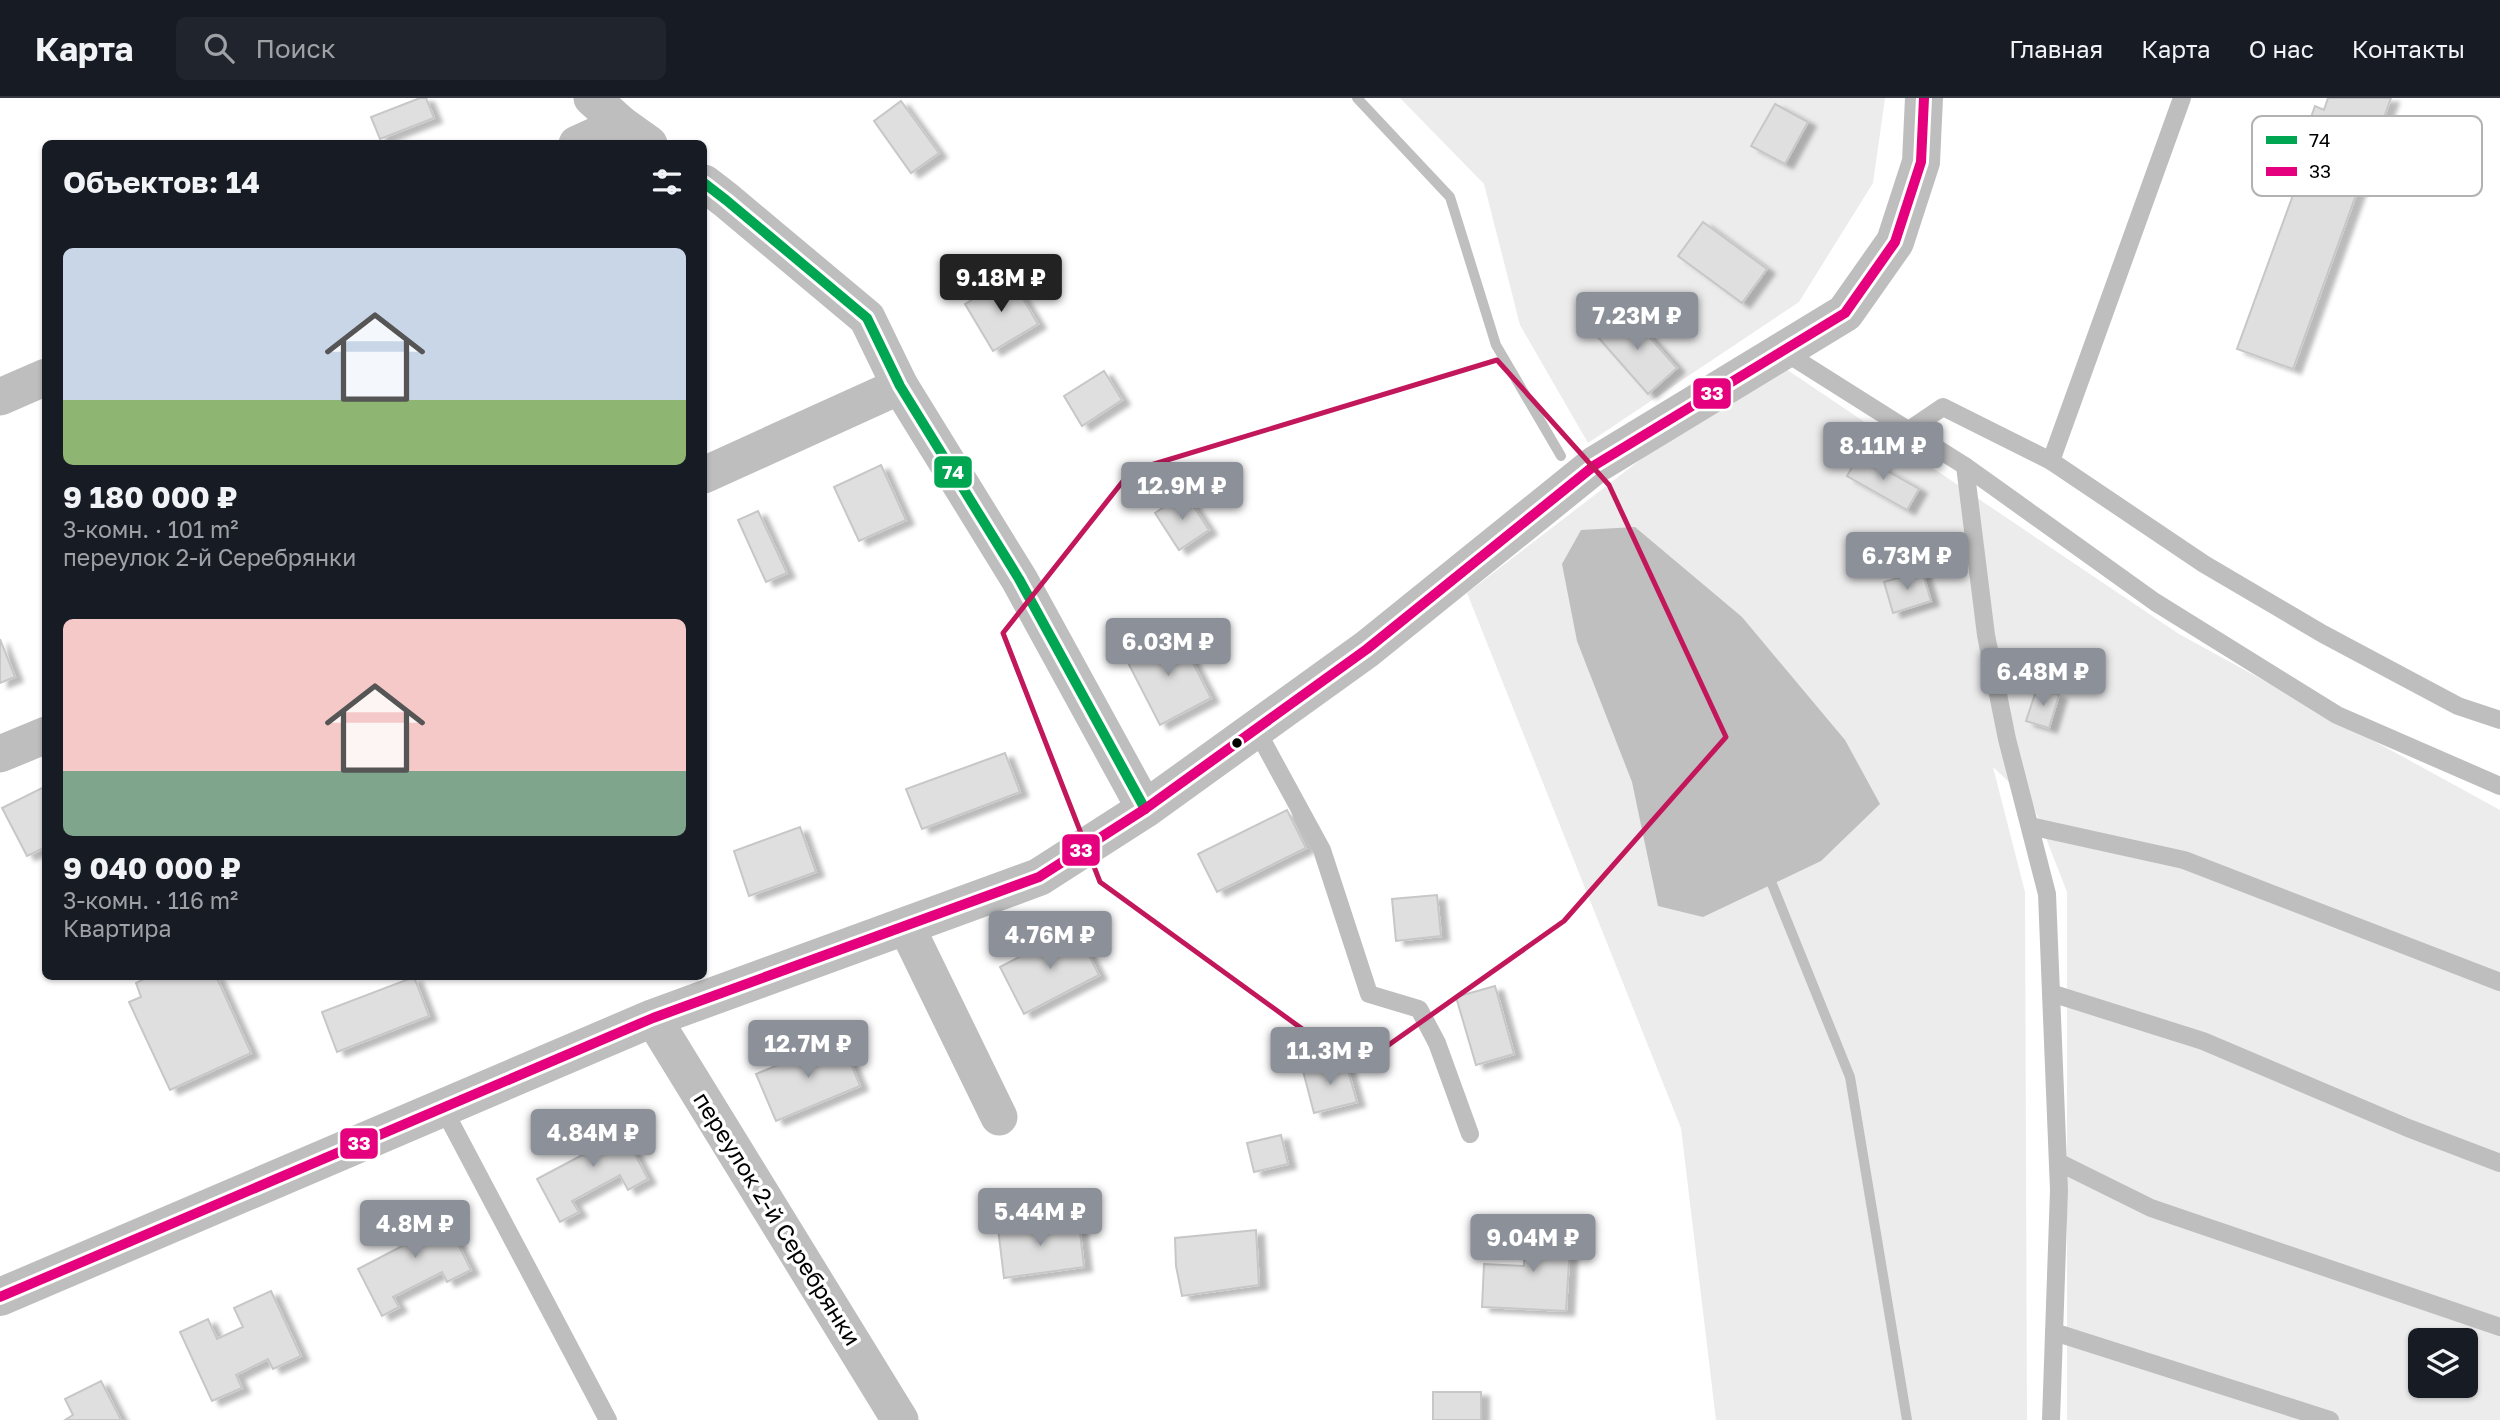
<!DOCTYPE html>
<html lang="ru">
<head>
<meta charset="utf-8">
<style>
	:root { --surface:#171b24; --page:#20242c; --text:#f1f3f6; --muted:#9ea1a6; --line:#363941; --accent:#8c9099 }
	body { margin:0; font-family:"Golos Text",sans-serif; background:var(--page); color:var(--text); height:100vh; display:flex; flex-direction:column; font-size:26px; white-space:nowrap }
	* { box-sizing:border-box; margin:0 }
	p { font-size:23px; color:var(--muted) }
	.icon { flex:none; width:38px; height:38px; fill:none; stroke:currentColor; stroke-width:2; stroke-linecap:round; stroke-linejoin:round }
	.map { position:relative; flex:1; overflow:hidden }
	.side { position:absolute; left:42px; top:42px; width:665px; height:840px; display:flex; flex-direction:column; background:var(--surface); border-radius:10px; box-shadow:0 2px 5px #0004 }
	.side>* { flex:none }
	.tools { position:absolute; left:2408px; top:1230px; display:grid; gap:14px }
	.tools a { display:grid; place-items:center; width:70px; height:70px; border-radius:10px; background:var(--surface); box-shadow:0 2px 5px #0004; font-size:35px }
	.price { position:absolute; translate:-50% -60px; padding:0 16px; border-radius:7px; background:var(--accent); color:#fff; font-size:23px; line-height:46px; filter:drop-shadow(0 2px 4px #0008) }
	.price::after { content:''; position:absolute; left:50%; top:42px; width:21px; height:16px; margin-left:-10px; background:inherit; clip-path:polygon(0 0,100% 0,50% 100%) }
	.price.active { background:#222; color:#fff }
	ul { padding:0; list-style:none }
	li { display:grid; align-content:center; gap:14px; height:371px; padding:0 21px }
	li span { display:grid; place-items:center; height:217px; border-radius:10px; color:#555 }
	li>.icon { margin-inline-start:auto }
	span .icon { width:126px; height:126px; fill:#fffc; stroke-width:1 }
	li b { font-size:30px }
	h2 { display:flex; justify-content:space-between; align-items:center; height:84px; padding:0 21px; font-size:30px }
	header { display:flex; align-items:center; gap:42px; box-sizing:border-box; height:98px; padding:0 35px; background:var(--surface); border-bottom:2px solid var(--line) }
	header strong { font-size:33px }
	nav { display:flex; gap:38px; margin-inline-start:auto; font-size:24px }
	.search { width:490px; height:63px; background:var(--page); display:flex; align-items:center; gap:18px; box-sizing:border-box; padding:0 24px; border-radius:10px; color:var(--muted); font-size:26px }
	.map>svg:first-child { display:block }
	.green { fill:#ececec; fill-rule:evenodd }
	.water { fill:#bfbfbf }
	.lines { fill:none; stroke-linecap:round; stroke-linejoin:round }
	.stream { stroke:#bfbfbf; stroke-width:10 }
	.building { fill:#dfdfdf; stroke:#c7c7c7; stroke-width:2; filter:url(#shadow) }
	.service { stroke:#bebebe; stroke-width:18 }
	.minor { stroke:#bebebe; stroke-width:37 }
	.tertiary { stroke:#bebebe; stroke-width:38 }
	.bus-1-casing { stroke:#fff; stroke-width:16 }
	.bus-2-casing { stroke:#fff; stroke-width:16 }
	.bus-1 { stroke:#00a651; stroke-width:10 }
	.bus-2 { stroke:#e5007d; stroke-width:10 }
	.marked { fill:none; stroke:#c2185b; stroke-width:5; stroke-linejoin:round }
	.bus-dot { fill:#000; stroke:#fff; stroke-width:2.5 }
	.labels { text-anchor:middle; stroke-width:7; stroke-linejoin:round; paint-order:stroke }
	.street-label { font-size:23px; fill:#000; stroke:#fff }
	.key { fill:#fff; stroke:#b2b2b2; stroke-width:2 }
	.key-label { font-size:19px; fill:#000 }
	.line-badge { stroke:#fff; stroke-width:2.5 }
	.badge-label { font-size:19px; text-anchor:middle; font-weight:bold; fill:#fff }
</style>
</head>
<body>
<header>
<strong>Карта</strong>
<div class="search"><svg class="icon" aria-label="search" viewBox="0 0 24 24"><circle cx="10" cy="10" r="6"/><path d="M15 15l6 6"/></svg>Поиск</div>
<nav><a>Главная</a><a>Карта</a><a>О нас</a><a>Контакты</a></nav>
</header>
<div class="map">
<svg width="2500" height="1322" viewBox="0 0 2500 1322">
	<defs>
		<filter id="shadow"><feDropShadow dx="8" dy="4.5" stdDeviation="2" flood-color="#0004"/></filter>
	</defs>
	<rect width="100%" height="100%" fill="#fff"/>
	<g class="green">
		<path d="M1400 0H1885L1873 85 1799 204 1588 345 1520 227 1484 86Z"/>
		<path d="M1783 269 2179 536 2500 712V1322H2067V794L2033 707 1993 669 2025 794 2027 1322H1716L1681 1030 1467 495 1661 346ZM2420 1242H2466V1288H2420Z"/>
	</g>
	<path class="water" d="M1635 429 1742 519 1845 642 1880 706 1821 763 1703 819 1658 808 1632 684 1577 543 1562 466 1581 432Z"/>
	<g class="lines">
		<g class="stream">
			<path d="M1357 0 1450 99 1496 247 1561 358"/>
			<path d="M1772 786 1850 979 1907 1322"/>
		</g>
	</g>
	<g class="building">
		<path d="M420 0H426L434 20 380 41 371 19Z"/>
		<path d="M2328 0H2391L2293 271 2237 251 2309 53 2300 50 2315 8 2324 12Z"/>
		<path d="M901 3 939 55 911 75 874 23Z"/>
		<path d="M1775 6 1808 24 1785 66 1751 48Z"/>
		<path d="M1703 124 1767 171 1742 205 1678 158Z"/>
		<path d="M1010 179 1038 226 993 253 965 206Z"/>
		<path d="M1626 213 1677 270 1648 296 1597 238Z"/>
		<path d="M1104 273 1122 302 1082 328 1064 298Z"/>
		<path d="M1859 357 1919 391 1907 412 1847 378Z"/>
		<path d="M881 367 906 422 859 443 834 389Z"/>
		<path d="M1185 395 1209 432 1179 452 1155 415Z"/>
		<path d="M758 413 787 475 766 484 738 422Z"/>
		<path d="M1922 473 1931 503 1893 515 1884 484Z"/>
		<path d="M1176 532 1211 600 1160 627 1125 559Z"/>
		<path d="M0 541 15 579 0 585Z"/>
		<path d="M2037 590 2059 597 2049 630 2026 623Z"/>
		<path d="M1005 655 1020 694 922 731 906 691Z"/>
		<path d="M46 688V749L27 758 2 710Z"/>
		<path d="M1287 712 1306 750 1217 794 1198 756Z"/>
		<path d="M800 729 816 774 749 798 734 753Z"/>
		<path d="M1437 797 1441 838 1396 843 1392 801Z"/>
		<path d="M1075 830 1099 877 1024 916 1000 869Z"/>
		<path d="M150 878H216L251 955 170 992 129 904 141 899 136 885Z"/>
		<path d="M414 879 429 918 337 954 322 914Z"/>
		<path d="M1495 888 1514 956 1476 967 1456 899Z"/>
		<path d="M841 941 860 988 776 1023 756 976Z"/>
		<path d="M1345 962 1357 1004 1314 1015 1303 973Z"/>
		<path d="M616 1020 648 1081 628 1092 620 1077 572 1103 579 1114 560 1124 537 1081 588 1054 579 1039Z"/>
		<path d="M1281 1037 1288 1066 1254 1074 1247 1045Z"/>
		<path d="M439 1108 471 1172 447 1184 442 1174 393 1199 399 1209 382 1218 358 1171 408 1145 399 1128Z"/>
		<path d="M1062 1122 1063 1128 1079 1126 1084 1169 1004 1180 998 1130Z"/>
		<path d="M1526 1127 1571 1129 1566 1213 1482 1209 1484 1166 1524 1168Z"/>
		<path d="M1256 1132 1259 1187 1182 1198 1176 1168 1175 1140Z"/>
		<path d="M271 1193 301 1258 273 1271 268 1261 236 1277 242 1290 212 1303 180 1234 208 1221 217 1241 243 1229 234 1210Z"/>
		<path d="M101 1283 121 1322H65L73 1317 65 1301Z"/>
		<rect x="1433" y="1294" width="48" height="28"/>
	</g>
	<g class="lines">
		<g class="service">
			<path d="M1783 253 1965 368 1986 537 2007 641 2047 796 2059 1092 2051 1322"/>
			<path d="M1909 332 1943 309 2051 363 2204 466 2323 536 2458 608 2500 622"/>
			<path d="M2051 363 2182 0"/>
			<path d="M1965 368 2155 504 2337 617 2500 688"/>
			<path d="M1256 631 1322 752 1369 896 1419 911 1437 945 1470 1036"/>
			<path d="M2030 728 2184 762 2500 884"/>
			<path d="M2051 895 2203 943 2408 1030 2500 1065"/>
			<path d="M443 1010 608 1322"/>
			<path d="M2058 1064 2151 1110 2500 1229"/>
			<path d="M2054 1234 2330 1322"/>
		</g>
		<g class="minor">
			<path d="M592 0 621 26 649 46"/>
			<path d="M577 46 621 26"/>
			<path d="M704 85 726 102 867 220 900 288 1019 481 1145 711"/>
			<path d="M0 299 46 279"/>
			<path d="M704 377 900 288"/>
			<path d="M0 656 46 637"/>
			<path d="M906 828 999 1019"/>
			<path d="M653 920 900 1322"/>
		</g>
		<path class="tertiary" d="M0 1199 653 920 1039 779 1145 711 1367 551 1595 367 1845 215 1895 144 1921 64 1924 0"/>
		<g class="bus-1-casing">
			<path id="bus-1" d="M704 85 726 102 867 220 900 288 1019 481 1145 711"/>
		</g>
		<g class="bus-2-casing">
			<path id="bus-2" d="M0 1199 653 920 1039 779 1145 711 1367 551 1595 367 1845 215 1895 144 1921 64 1924 0"/>
		</g>
		<use href="#bus-1" class="bus-1"/>
		<use href="#bus-2" class="bus-2"/>
	</g>
	<path class="marked" d="M1497 262 1609 387 1726 639 1564 823 1356 970 1100 784 1003 535 1131 373Z"/>
	<circle class="bus-dot" cx="1237" cy="645" r="6"/>
	<g class="labels">
		<g class="street-label">
			<text transform="translate(777 1121) rotate(58)" y="8">переулок 2-й Серебрянки</text>
		</g>
	</g>
	<rect x="2252" y="18" width="230" height="80" rx="10" class="key"/>
	<rect x="2266" y="38" width="31" height="8" fill="#00a651"/>
	<rect x="2266" y="69" width="31" height="9" fill="#e5007d"/>
	<g class="key-label">
		<text x="2309" y="49">74</text>
		<text x="2309" y="80">33</text>
	</g>
	<g class="line-badge">
		<rect x="1692" y="279" width="40" height="33" rx="7" fill="#e5007d"/>
		<rect x="933" y="357" width="40" height="34" rx="7" fill="#00a651"/>
		<rect x="1061" y="735" width="40" height="34" rx="7" fill="#e5007d"/>
		<rect x="339" y="1029" width="40" height="33" rx="7" fill="#e5007d"/>
	</g>
	<g class="badge-label">
		<text x="1712" y="302">33</text>
		<text x="953" y="381">74</text>
		<text x="1081" y="759">33</text>
		<text x="359" y="1052">33</text>
	</g>
</svg>
<div class="tools">
<a><svg class="icon" aria-label="layers" viewBox="0 0 24 24"><path d="M12 4l9 5-9 5-9-5zM3 14l9 5 9-5"/></svg></a>
</div>
<b class="price active" style="left:1001px;top:216px">9.18M ₽</b>
<b class="price" style="left:1637px;top:254px">7.23M ₽</b>
<b class="price" style="left:1883px;top:384px">8.11M ₽</b>
<b class="price" style="left:1182px;top:424px">12.9M ₽</b>
<b class="price" style="left:1907px;top:494px">6.73M ₽</b>
<b class="price" style="left:1168px;top:580px">6.03M ₽</b>
<b class="price" style="left:2043px;top:610px">6.48M ₽</b>
<b class="price" style="left:1050px;top:873px">4.76M ₽</b>
<b class="price" style="left:808px;top:982px">12.7M ₽</b>
<b class="price" style="left:1330px;top:989px">11.3M ₽</b>
<b class="price" style="left:593px;top:1071px">4.84M ₽</b>
<b class="price" style="left:1040px;top:1150px">5.44M ₽</b>
<b class="price" style="left:415px;top:1162px">4.8M ₽</b>
<b class="price" style="left:1533px;top:1176px">9.04M ₽</b>
<section class="side">
<h2>Объектов: 14<svg class="icon" aria-label="filters" viewBox="0 0 24 24"><path d="M4 7h16M4 17h16"/><circle cx="9" cy="7" r="2"/><circle cx="15" cy="17" r="2"/></svg></h2>
<ul>
<li><span style="background:linear-gradient(#c9d6e8 70%,#8fb573 0)"><svg class="icon" aria-label="home" viewBox="0 0 24 24"><path d="M3 11l9-7 9 7M6 9v11h12V9"/></svg></span><div><b>9 180 000 ₽</b><p>3-комн. · 101 m²</p><p>переулок 2-й Серебрянки</p></div></li>
<li><span style="background:linear-gradient(#f6c9c9 70%,#7fa58c 0)"><svg class="icon" aria-label="home" viewBox="0 0 24 24"><path d="M3 11l9-7 9 7M6 9v11h12V9"/></svg></span><div><b>9 040 000 ₽</b><p>3-комн. · 116 m²</p><p>Квартира</p></div></li>
</ul>
</section>
</div>
</body>
</html>
